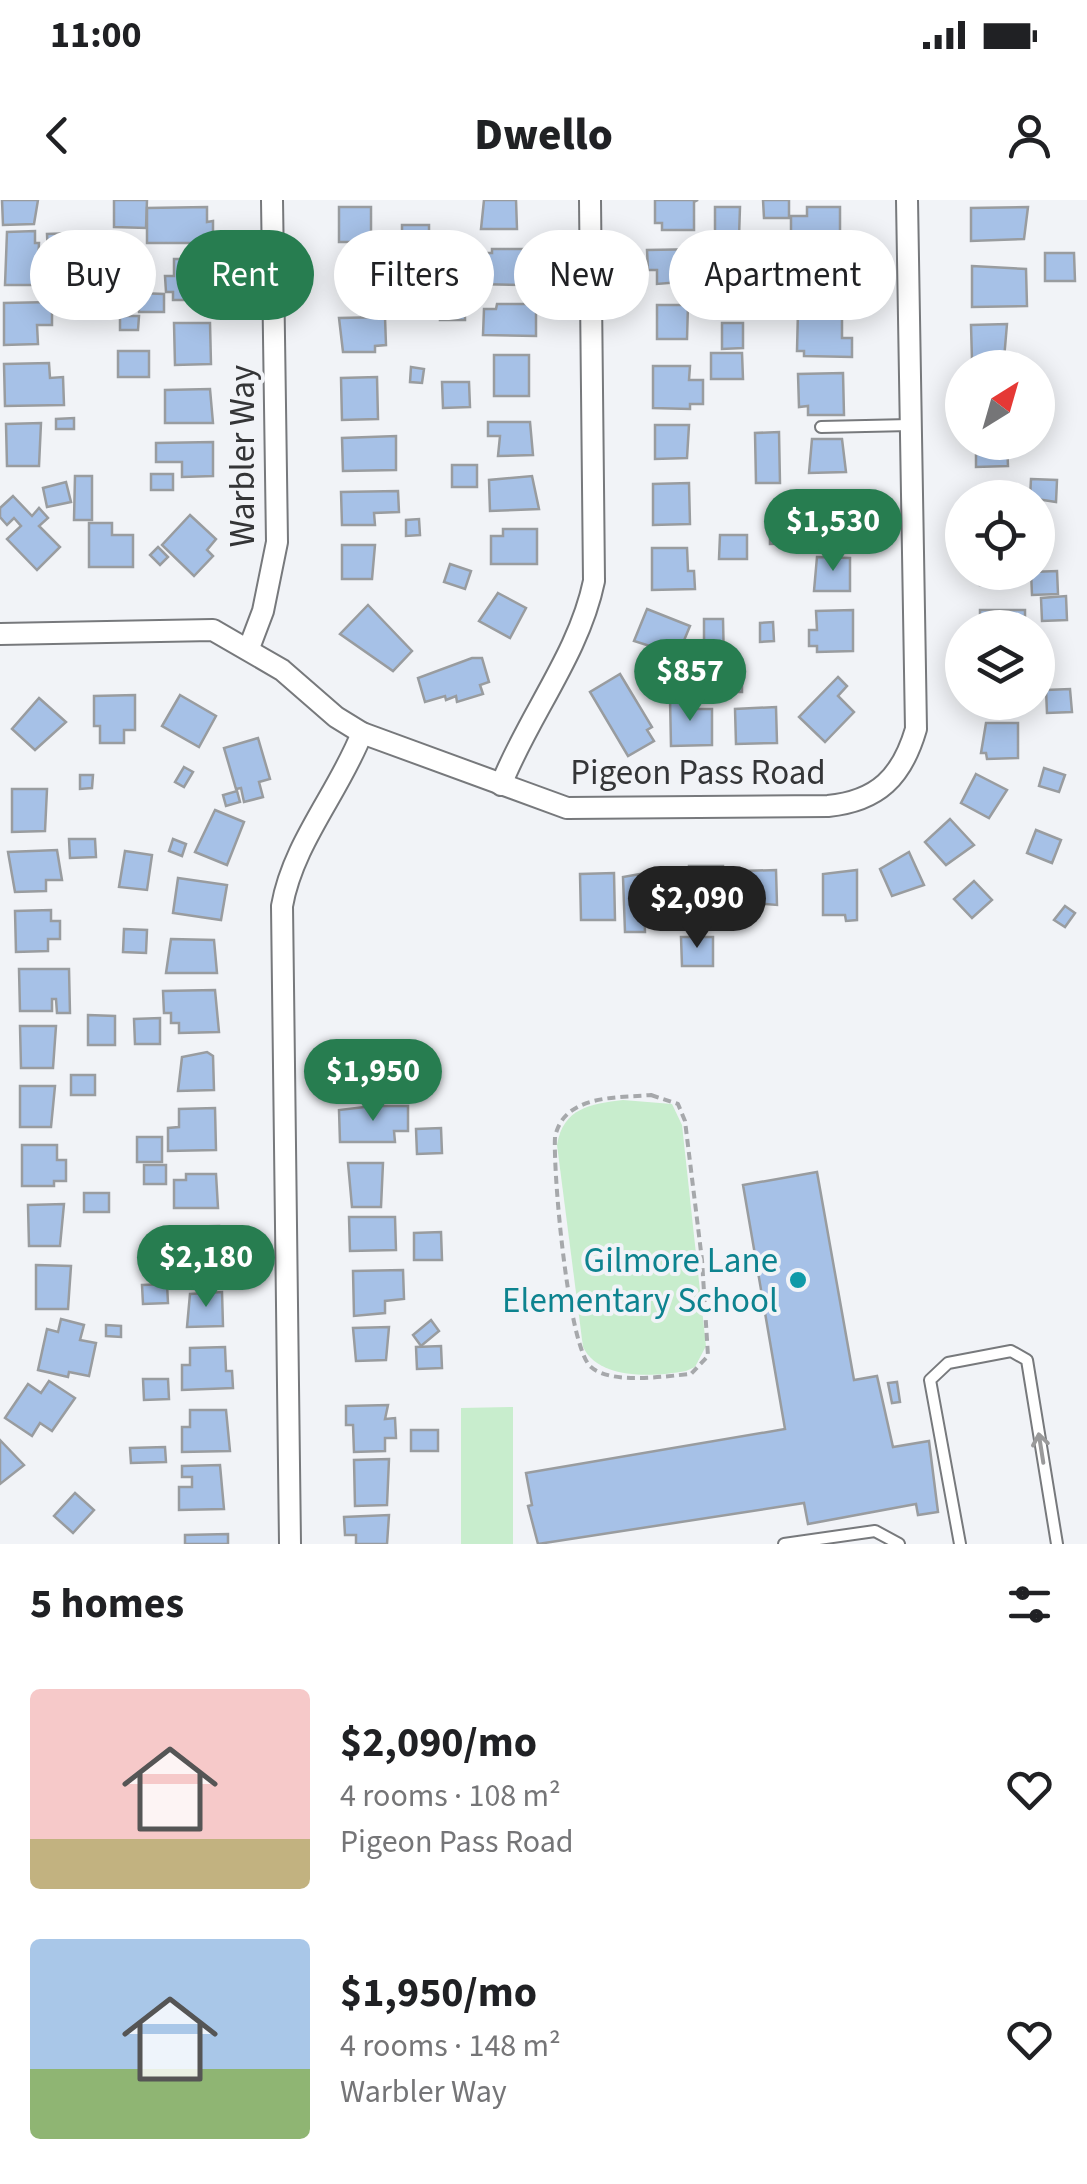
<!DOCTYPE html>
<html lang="en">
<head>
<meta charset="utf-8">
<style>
	:root { --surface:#fff; --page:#f2f2f2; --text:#202124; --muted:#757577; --accent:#277d50 }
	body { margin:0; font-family:"Source Sans 3",sans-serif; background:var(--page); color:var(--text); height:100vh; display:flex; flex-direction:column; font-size:38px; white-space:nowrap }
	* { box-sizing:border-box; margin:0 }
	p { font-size:32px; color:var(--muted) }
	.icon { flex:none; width:55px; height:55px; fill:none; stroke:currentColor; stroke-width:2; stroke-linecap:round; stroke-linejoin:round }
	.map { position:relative; height:1344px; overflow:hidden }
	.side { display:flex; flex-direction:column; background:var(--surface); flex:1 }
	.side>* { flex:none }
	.guide { position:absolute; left:30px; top:30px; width:1028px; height:90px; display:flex; gap:20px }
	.needle { width:65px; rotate:37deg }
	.tools { position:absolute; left:945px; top:150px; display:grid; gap:20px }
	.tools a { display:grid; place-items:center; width:110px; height:110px; border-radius:50%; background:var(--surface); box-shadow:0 5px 25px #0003; font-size:50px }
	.price { position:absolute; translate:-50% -85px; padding:0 22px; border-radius:35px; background:var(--accent); color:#fff; font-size:32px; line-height:65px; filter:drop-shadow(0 2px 5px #0008) }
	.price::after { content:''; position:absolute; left:50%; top:60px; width:30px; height:22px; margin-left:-15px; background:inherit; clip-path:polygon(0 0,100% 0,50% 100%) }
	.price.on { background:#222; color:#fff }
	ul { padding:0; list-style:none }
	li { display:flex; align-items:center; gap:30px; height:250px; padding:0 30px }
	li span { display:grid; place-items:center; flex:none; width:280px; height:200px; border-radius:10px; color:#555 }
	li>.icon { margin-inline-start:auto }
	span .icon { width:120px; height:120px; fill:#fffc; stroke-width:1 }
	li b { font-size:42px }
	h2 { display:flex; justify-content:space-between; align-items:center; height:120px; padding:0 30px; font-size:42px }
	.tag { padding:0 35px; border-radius:45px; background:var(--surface); box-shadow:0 5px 25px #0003; font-size:35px; line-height:90px }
	.tag.on { background:var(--accent); color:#fff }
	.status { display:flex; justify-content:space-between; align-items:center; height:70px; padding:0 50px; background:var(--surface); direction:ltr }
	.status svg { height:28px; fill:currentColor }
	header { display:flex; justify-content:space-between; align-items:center; height:130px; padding:0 30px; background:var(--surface); font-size:45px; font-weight:800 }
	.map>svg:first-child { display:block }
	.green { fill:#c8edcd }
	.building { fill:#a6c1e7; stroke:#999c9f; stroke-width:2.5 }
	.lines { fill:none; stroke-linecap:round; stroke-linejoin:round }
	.service-casing { stroke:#77797c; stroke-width:14 }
	.minor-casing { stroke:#77797c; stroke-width:24 }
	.path { stroke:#a6a8ab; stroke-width:4; stroke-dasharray:8 5; stroke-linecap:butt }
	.service { stroke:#fff; stroke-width:10 }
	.minor { stroke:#fff; stroke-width:20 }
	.oneway { stroke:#9a9a9b }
	.culture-dot { fill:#0f9aa8; stroke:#f1f3f7; stroke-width:4 }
	.labels { text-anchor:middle; stroke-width:8; stroke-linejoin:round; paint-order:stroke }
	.street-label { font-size:35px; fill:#343537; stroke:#f1f3f7 }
	.culture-label { font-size:35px; fill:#0d838f; stroke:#f1f3f7; text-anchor:end }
</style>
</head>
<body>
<div class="status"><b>11:00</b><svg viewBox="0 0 49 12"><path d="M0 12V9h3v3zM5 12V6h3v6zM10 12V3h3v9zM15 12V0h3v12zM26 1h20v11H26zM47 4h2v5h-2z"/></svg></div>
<header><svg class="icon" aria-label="back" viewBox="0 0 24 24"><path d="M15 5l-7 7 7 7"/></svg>Dwello<svg class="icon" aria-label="person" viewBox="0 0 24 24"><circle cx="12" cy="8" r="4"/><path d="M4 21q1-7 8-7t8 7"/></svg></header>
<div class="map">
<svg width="1087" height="1344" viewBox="0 0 1087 1344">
	<rect width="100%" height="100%" fill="#f1f3f7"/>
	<g class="green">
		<path d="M623 900 672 904 682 925 706 1146 695 1167 686 1171C653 1177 599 1180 583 1147L557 945C563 908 590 904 623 900Z"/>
		<path d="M513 1207V1344H461V1208Z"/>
	</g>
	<g class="building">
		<path d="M2 0H38L34 24 3 25Z"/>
		<path d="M114 0H147L146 28 114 27Z"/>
		<path d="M484 0H516L517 29H481Z"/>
		<path d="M655 0H698L694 2V30H662V23H655Z"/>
		<path d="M763 0H789V18H764Z"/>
		<path d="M207 7V22L213 21V43H147V8Z"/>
		<rect x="339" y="7" width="32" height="35"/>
		<path d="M715 7H740L739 37H715Z"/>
		<path d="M807 7H840V42L791 44V16H807Z"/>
		<path d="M1028 7 1024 39 971 41V8Z"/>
		<rect x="402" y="25" width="27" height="28"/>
		<path d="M35 31V43H39L37 85H5L7 32Z"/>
		<path d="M76 33 78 78H49L47 34Z"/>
		<path d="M465 39V56H440V40Z"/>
		<rect x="707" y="44" width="29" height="27"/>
		<path d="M492 49H525V85L475 84V53H492Z"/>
		<path d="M704 49 705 80 657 84V70H648L647 50Z"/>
		<path d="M1045 53H1074L1075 81H1045Z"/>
		<path d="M174 59H208L209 100H173V92H166L165 76H174Z"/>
		<rect x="752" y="59" width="23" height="23"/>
		<path d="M378 65 374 98 345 99 341 66Z"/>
		<path d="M972 66 1026 69 1027 106 972 107Z"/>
		<path d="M839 67 838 81H852V102L789 104V69Z"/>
		<path d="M68 92H91V109L68 108Z"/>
		<path d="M138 93 164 94V112H139Z"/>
		<path d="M441 93H465V120H440Z"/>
		<path d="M52 102V125H37L38 144 4 145V103Z"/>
		<path d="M497 104H536V136L483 135 484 109H496Z"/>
		<path d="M657 105H688L687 139H657Z"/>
		<path d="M798 111 842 112V138H852V157L804 156V151H797Z"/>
		<path d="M120 116H139L138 130H120Z"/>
		<path d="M385 117 386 145 375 146V152H343L339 118Z"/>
		<path d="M174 123H210L211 164 175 165Z"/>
		<path d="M722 123H743V148L722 149Z"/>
		<path d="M1007 124 1004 159 972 160 971 125Z"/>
		<rect x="118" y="151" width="31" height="26"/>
		<path d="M711 153H742L743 179H711Z"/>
		<rect x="494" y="155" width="35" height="41"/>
		<path d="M49 163 50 178 63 177 64 205 5 206 4 164Z"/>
		<path d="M653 166H690L689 180H703V204H690V209L653 208Z"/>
		<path d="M411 167 424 169 422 183 410 182Z"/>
		<path d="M843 173 844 215H808V206L799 207 798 174Z"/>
		<path d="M377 177 378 219 342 220 341 178Z"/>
		<path d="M442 182H469L470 207 443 208Z"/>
		<path d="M210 189 213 223H165V190Z"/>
		<rect x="1038" y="203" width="12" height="18"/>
		<path d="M74 218V229H56V219Z"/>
		<path d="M488 222H530L533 255 498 256 500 236H488Z"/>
		<path d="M41 223 39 266H7L6 224Z"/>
		<path d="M655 225H689L687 258 655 259Z"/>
		<path d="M779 232 780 283H756L755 233Z"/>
		<path d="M396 236V270L343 271 342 238Z"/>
		<path d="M812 239H842L846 272 809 273Z"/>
		<path d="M213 242V276L182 277V262H156V243Z"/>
		<path d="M976 242H1007L1008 266 976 267Z"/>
		<rect x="452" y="265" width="25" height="22"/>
		<rect x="151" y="274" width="22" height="16"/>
		<path d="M75 276H92V320H74Z"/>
		<path d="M532 276 539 309 490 311 489 280Z"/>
		<path d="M1031 279 1057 280 1056 302 1030 298Z"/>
		<path d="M66 282 71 302 47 307 43 288Z"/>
		<path d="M689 283 690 324 653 325V284Z"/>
		<path d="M398 291 399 312 374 313 375 325H342L341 292Z"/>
		<path d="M848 291 849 333 814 334 813 292Z"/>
		<path d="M1012 291V298H976L975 292Z"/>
		<path d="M13 296 32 316 39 308 48 318 39 326 60 347 37 370 7 339 21 326 14 318 7 325 0 317V308Z"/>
		<path d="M190 315 216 339 207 350 213 356 194 376 162 345Z"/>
		<path d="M419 319 420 335 406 336V320Z"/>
		<path d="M89 323H112V335H133V367H89Z"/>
		<path d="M797 325 798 343 770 344V326Z"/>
		<path d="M503 329H537V364H491V336H503Z"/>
		<path d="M720 335H747V359H719Z"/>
		<path d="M342 345H375L372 379H342Z"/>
		<path d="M158 347 168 357 160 365 150 355Z"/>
		<path d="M652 348H687L688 371H694L695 389 652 390Z"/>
		<path d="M817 357 850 358V391H814Z"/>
		<path d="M450 364 471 371 465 389 444 382Z"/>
		<path d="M1057 371 1058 394 1032 395 1031 372Z"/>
		<path d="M970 372H1012L1013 384 980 385V377H970Z"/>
		<path d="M498 393 526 408 510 438 479 421Z"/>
		<path d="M1066 396 1067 420 1042 421 1041 398Z"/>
		<path d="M368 405 412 451 393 471 340 434Z"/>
		<path d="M647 409 690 426 678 455 634 441Z"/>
		<path d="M853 410V451L817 452V446H809V430H817L816 411Z"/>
		<rect x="980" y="410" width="45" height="18"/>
		<path d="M704 419H723L724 464H698V442H704Z"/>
		<path d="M773 422 774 441 760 442V423Z"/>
		<path d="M472 458H482L489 482 480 485 483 494 457 502 456 496 446 500 445 496 425 502 418 478Z"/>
		<rect x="723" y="468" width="19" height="24"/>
		<path d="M659 471H670L671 493H660Z"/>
		<path d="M620 474 652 527 647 530 654 541 628 556 590 492Z"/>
		<path d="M838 477 847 486 838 496 854 512 825 542 799 517Z"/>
		<path d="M1070 489 1072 512 1047 513 1046 490Z"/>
		<path d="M135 495V530H124V543H100V526H94V496Z"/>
		<path d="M180 495 216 516 199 547 162 526Z"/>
		<path d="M39 498 66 522 35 550 12 529Z"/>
		<path d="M670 498H695V509H712V545L671 546Z"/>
		<path d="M776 507 777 543 736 544 735 509Z"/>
		<path d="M986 523H1018V558L987 559 986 553H981Z"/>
		<path d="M258 538 270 579 259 582 263 597 244 602 241 588 236 589 224 548Z"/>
		<path d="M184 567 193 572 184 587 175 582Z"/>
		<path d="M1044 568 1065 575 1059 592 1039 586Z"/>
		<path d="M976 574 1007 590 989 618 961 603Z"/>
		<path d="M80 575H93L92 588 80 589Z"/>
		<path d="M12 589H47L45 631 12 632Z"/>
		<path d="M237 591 240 602 226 606 223 595Z"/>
		<path d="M215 610 244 622 227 665 195 652Z"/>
		<path d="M950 619 974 645 946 665 925 642Z"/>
		<path d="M1036 630 1061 640 1052 663 1027 653Z"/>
		<path d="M69 639H95L96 657 70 658Z"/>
		<path d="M173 639 186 644 182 656 169 651Z"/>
		<path d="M57 650 62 680H46V691L15 692 8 652Z"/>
		<path d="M125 651 152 655 147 690 119 687Z"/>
		<path d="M909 652 924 685 892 696 880 669Z"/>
		<path d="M689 666H723L724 721 689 722Z"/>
		<path d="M668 669 670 704 657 702V707H647L644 703 645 732H625L623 677Z"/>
		<path d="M776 670 777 705 743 702 742 671Z"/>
		<path d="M857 670V720L846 721 845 715H823V674Z"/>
		<path d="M614 673 615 720H581L580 674Z"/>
		<path d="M178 678 227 685 221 720 173 713Z"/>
		<path d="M974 681 992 700 972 718 954 699Z"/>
		<path d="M1065 706 1075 713 1065 727 1054 720Z"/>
		<path d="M51 710V721H60V739H48V751L16 752 15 711Z"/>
		<path d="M124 729 147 730 146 753 123 752Z"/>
		<path d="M681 737H713V766H682Z"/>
		<path d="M171 739 214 740 217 773H166Z"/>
		<path d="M19 769H69L70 813H57L56 799H52V811H20Z"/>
		<path d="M215 790 219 832 179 833V823H171V813H164L163 791Z"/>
		<path d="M88 815 115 816V845H88Z"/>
		<path d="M160 818V844H135L134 819Z"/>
		<path d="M20 826H56L53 868H21Z"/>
		<path d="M207 852 213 856 214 890 178 891 182 857Z"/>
		<path d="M392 855 393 901H376L375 889 345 888 344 856Z"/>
		<rect x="71" y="875" width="24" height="20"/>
		<path d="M20 886H55L51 927H20Z"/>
		<path d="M373 906H408V931H394L395 942H340L339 910Z"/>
		<path d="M215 908 216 950 168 951V928L179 927V909Z"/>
		<path d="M441 928 442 953 417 954 416 929Z"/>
		<rect x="137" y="937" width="25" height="25"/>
		<path d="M22 945H57V960H66V981H54V986H22Z"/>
		<path d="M348 963H383L381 1007H352Z"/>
		<rect x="144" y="965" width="22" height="19"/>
		<path d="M817 972 854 1180 877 1176 893 1247 929 1241 938 1312 918 1315 916 1304 808 1324 804 1303 538 1344 528 1306 532 1305 526 1273 785 1229 743 985Z"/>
		<path d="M186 974H216L218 1008H174V980H186Z"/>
		<rect x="84" y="993" width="25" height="19"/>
		<path d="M64 1004 60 1046H29L28 1005Z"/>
		<path d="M349 1017H395L396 1050 350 1051Z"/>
		<path d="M219 1026 220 1051H229V1068L170 1069V1027Z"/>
		<path d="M441 1032 442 1060H414V1033Z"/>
		<path d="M36 1065 71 1066 68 1109H36Z"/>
		<path d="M403 1070 404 1099 385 1101V1113L354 1116 353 1071Z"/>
		<path d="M167 1084 168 1103 143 1104 142 1085Z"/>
		<path d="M222 1092 223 1126 187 1127 190 1094Z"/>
		<path d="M61 1119 84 1125 80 1140 96 1143 89 1176 69 1172 68 1177 38 1170 47 1129 58 1132Z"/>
		<path d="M431 1120 439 1131 421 1146 413 1135Z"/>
		<path d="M106 1125 121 1126V1137L106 1136Z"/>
		<path d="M389 1127 386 1160 356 1161 353 1128Z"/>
		<path d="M441 1146 442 1168 417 1169 416 1147Z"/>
		<path d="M225 1147 226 1171H232L233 1188 182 1190V1165H190V1148Z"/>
		<path d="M143 1179H168L169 1199 144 1200Z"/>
		<path d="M49 1181 75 1198 52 1231 40 1223 32 1236 5 1218 28 1184 41 1193Z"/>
		<path d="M897 1182 900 1202 892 1203 888 1183Z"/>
		<path d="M388 1205 385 1219 395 1218 396 1238H385V1251L354 1252 353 1225H346V1206Z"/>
		<path d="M190 1210H226L230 1251 182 1252V1227H190Z"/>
		<rect x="411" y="1230" width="27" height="21"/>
		<path d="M0 1240 24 1265 0 1284Z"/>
		<path d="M165 1247 166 1262 131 1263 130 1248Z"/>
		<path d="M389 1259 387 1305 355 1306 354 1260Z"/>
		<path d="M220 1265 224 1309 179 1310V1287H192V1277H182V1266Z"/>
		<path d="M75 1293 94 1310 73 1333 54 1316Z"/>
		<path d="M389 1315 387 1344H356V1335H345L344 1317Z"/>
		<path d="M228 1334V1344H185V1335Z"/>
	</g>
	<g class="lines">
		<g class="service-casing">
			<g id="service">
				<path d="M821 227 910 225"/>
				<path d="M784 1344 875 1331 899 1344"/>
				<path d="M960 1344 930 1180 948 1163 1011 1151 1027 1160 1057 1344"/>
			</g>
		</g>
		<g class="minor-casing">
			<g id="minor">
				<path d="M0 434 213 430 282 470 336 517 362 533 567 608 828 606C878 601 902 577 916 529L907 0"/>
				<path d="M249 448 263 411 277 342 272 0"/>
				<path d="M501 585C528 516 579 454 594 381L590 0"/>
				<path d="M290 1344 282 706C293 643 339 592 362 533"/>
			</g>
		</g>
		<path class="path" d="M651 895 678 904 685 921 702 1060 708 1156 691 1174C665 1176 612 1185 591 1167 568 1148 553 972 555 937 564 894 617 898 651 895Z"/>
		<use href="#service" class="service"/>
		<use href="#minor" class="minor"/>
	</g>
	<defs><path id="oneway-shaft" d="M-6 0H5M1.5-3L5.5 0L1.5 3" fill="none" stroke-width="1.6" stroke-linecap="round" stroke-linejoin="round" transform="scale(2.5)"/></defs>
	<use class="oneway" href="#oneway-shaft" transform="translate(1041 1248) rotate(-99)"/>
	<circle class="culture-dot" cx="798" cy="1080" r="10"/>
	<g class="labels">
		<g class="street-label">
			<text transform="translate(242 256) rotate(-90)" y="12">Warbler Way</text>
			<text x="698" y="584">Pigeon Pass Road</text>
		</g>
		<g class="culture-label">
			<text x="778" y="1072">Gilmore Lane<tspan x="778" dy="40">Elementary School</tspan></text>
		</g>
	</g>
</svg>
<div class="tools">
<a><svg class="needle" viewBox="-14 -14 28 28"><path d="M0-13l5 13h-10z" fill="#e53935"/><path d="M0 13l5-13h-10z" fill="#757577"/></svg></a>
<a><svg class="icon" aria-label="locate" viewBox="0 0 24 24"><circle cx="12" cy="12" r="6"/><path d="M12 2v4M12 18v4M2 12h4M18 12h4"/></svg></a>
<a><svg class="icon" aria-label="layers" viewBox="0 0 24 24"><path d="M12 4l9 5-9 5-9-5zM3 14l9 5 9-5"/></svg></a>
</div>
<b class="price" style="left:833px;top:374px">$1,530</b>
<b class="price" style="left:690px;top:524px">$857</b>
<b class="price on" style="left:697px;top:751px">$2,090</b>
<b class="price" style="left:373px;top:924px">$1,950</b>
<b class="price" style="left:206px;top:1110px">$2,180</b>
<div class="guide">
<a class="tag">Buy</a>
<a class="tag on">Rent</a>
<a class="tag">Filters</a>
<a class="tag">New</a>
<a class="tag">Apartment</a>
</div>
</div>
<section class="side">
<h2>5 homes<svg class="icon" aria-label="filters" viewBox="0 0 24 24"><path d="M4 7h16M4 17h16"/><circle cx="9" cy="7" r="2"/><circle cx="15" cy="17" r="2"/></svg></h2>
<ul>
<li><span style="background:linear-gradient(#f6c9c9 75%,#c2b280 0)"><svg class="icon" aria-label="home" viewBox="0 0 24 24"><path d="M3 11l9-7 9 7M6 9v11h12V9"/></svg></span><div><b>$2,090/mo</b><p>4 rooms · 108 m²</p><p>Pigeon Pass Road</p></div><svg class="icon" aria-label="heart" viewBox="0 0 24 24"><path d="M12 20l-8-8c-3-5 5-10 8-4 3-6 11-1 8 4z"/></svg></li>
<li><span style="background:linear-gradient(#a9c7e8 65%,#8fb573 0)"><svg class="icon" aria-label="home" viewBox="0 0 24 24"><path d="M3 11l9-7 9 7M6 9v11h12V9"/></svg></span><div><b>$1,950/mo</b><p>4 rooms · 148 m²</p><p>Warbler Way</p></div><svg class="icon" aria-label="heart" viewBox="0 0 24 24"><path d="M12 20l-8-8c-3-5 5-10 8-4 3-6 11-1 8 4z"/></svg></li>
</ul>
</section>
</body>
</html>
